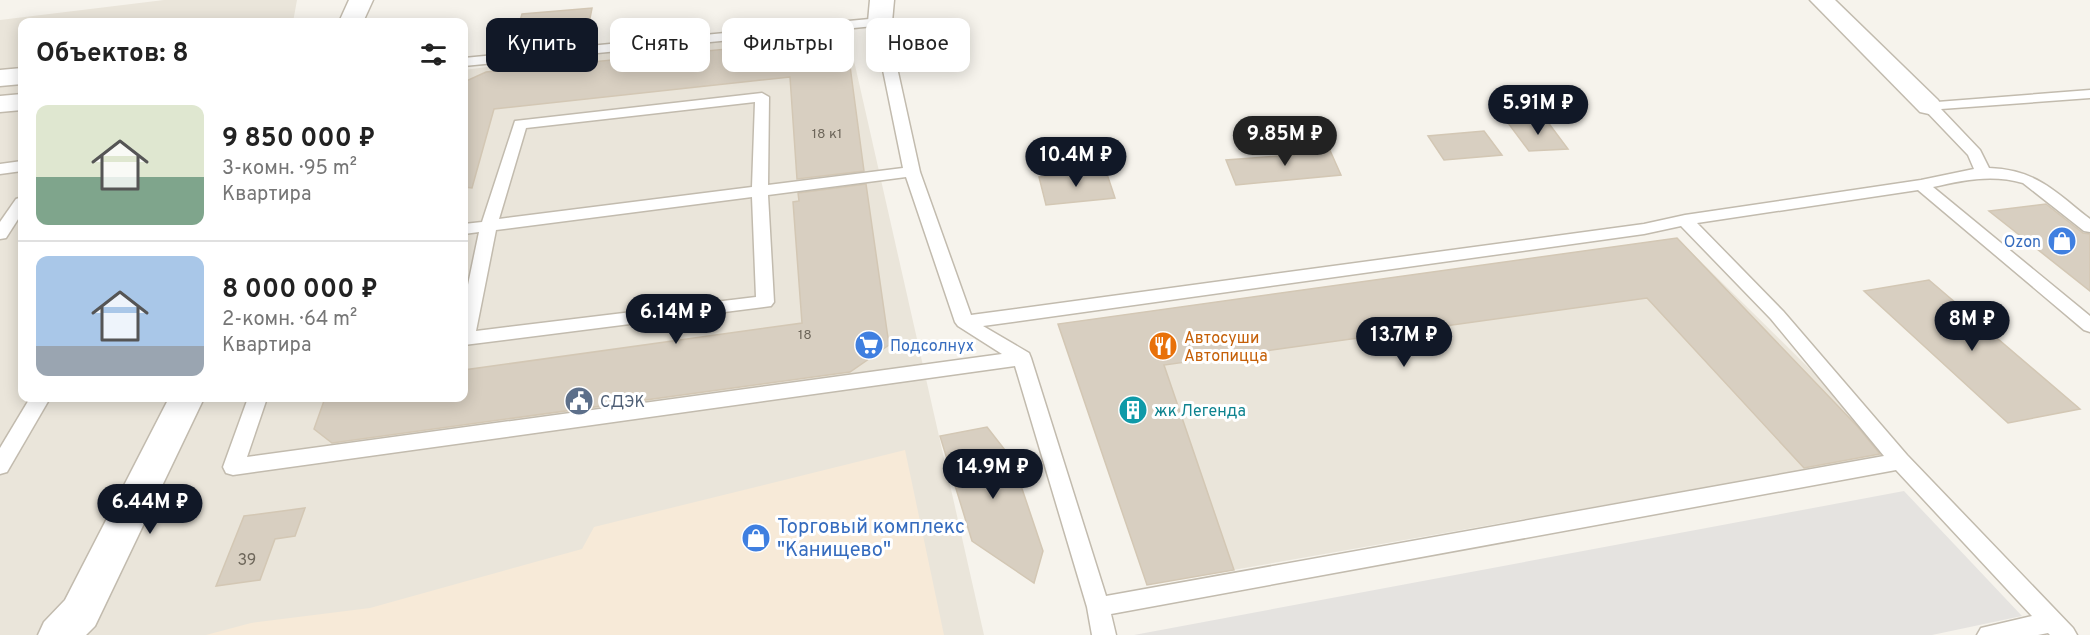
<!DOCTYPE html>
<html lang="ru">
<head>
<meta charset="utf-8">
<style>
	:root { --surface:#fff; --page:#f6f6f6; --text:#222; --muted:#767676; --line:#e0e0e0; --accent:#111827 }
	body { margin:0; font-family:Overpass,sans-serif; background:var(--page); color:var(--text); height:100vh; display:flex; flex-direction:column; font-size:22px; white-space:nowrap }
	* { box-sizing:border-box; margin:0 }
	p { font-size:20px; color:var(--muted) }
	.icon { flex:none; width:33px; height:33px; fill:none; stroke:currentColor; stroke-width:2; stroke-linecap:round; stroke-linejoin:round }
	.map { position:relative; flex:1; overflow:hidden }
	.sheet { position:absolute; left:18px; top:18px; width:450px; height:384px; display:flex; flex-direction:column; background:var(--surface); border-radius:12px; box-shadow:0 3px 15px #0003 }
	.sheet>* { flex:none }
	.hud { position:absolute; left:486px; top:18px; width:570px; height:54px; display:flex; gap:12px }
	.price { position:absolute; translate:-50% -51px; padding:0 14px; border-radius:21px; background:var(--accent); color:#fff; font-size:20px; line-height:39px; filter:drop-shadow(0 2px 3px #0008) }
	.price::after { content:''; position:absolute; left:50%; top:36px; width:18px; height:14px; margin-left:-9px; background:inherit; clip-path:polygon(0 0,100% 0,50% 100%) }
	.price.active { background:#222; color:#fff }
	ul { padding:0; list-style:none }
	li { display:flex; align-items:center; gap:18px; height:150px; padding:0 18px }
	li+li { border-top:2px solid var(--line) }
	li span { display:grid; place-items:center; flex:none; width:168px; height:120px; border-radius:12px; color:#555 }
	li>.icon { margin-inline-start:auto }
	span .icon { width:72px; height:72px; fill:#fffc; stroke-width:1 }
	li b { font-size:26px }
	h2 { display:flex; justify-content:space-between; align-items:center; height:72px; padding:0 18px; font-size:26px }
	.pill { padding:0 21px; border-radius:12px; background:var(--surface); box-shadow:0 3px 15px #0003; font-size:21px; line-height:54px }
	.pill.active { background:var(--accent); color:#fff }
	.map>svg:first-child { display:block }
	.residential { fill:#eae5da }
	.commercial { fill:#f7ead8 }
	.parking { fill:#e5e3e0 }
	.building { fill:#d8cfc1; stroke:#d3c7b4; stroke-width:1.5 }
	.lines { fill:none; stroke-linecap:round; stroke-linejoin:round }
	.lane-casing { stroke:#c2bbae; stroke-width:3 }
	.street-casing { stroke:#c2bbae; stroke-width:3 }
	.lane { fill:#fff; fill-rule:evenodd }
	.street { fill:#fff; fill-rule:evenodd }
	.labels { text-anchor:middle; stroke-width:6; stroke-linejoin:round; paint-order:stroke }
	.number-label { font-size:14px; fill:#6e675b }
	.shop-label { font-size:16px; fill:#366cbe; stroke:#fff; text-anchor:end }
	.food-label { font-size:16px; fill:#c56008; stroke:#fff; text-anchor:start }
	.service-label { font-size:16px; fill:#4e5e75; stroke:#fff; text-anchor:start }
	.culture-label { font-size:16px; fill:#0d838f; stroke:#fff; text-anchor:start }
	.near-number-label { font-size:16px; fill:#6e675b }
	.near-shop-label { font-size:20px; fill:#366cbe; stroke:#fff; text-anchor:start }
</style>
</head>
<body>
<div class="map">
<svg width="2090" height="635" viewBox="0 0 2090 635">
	<rect width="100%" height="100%" fill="#f6f3ec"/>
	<g class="residential">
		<path d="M164 0H297L293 22H22V398H464V70L845 21 984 635H0V20Z"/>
		<path d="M1677 238 1896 454 1147 585 1058 324Z"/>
	</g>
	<path class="commercial" d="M905 450 944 635H206L251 623 370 608 582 549 594 527Z"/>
	<path class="parking" d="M1904 491 2022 616 1932 635H1134Z"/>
	<g class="building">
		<path d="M592 8 585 44 511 51 522 14Z"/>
		<path d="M820 40 848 51 864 171 797 179 790 77 494 109 472 188 464 187V82L486 72 506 70 507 64 582 57 581 63Z"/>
		<path d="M1547 121 1568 149 1529 151 1508 123Z"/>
		<path d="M1484 131 1502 155 1444 160 1428 136Z"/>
		<path d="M1328 146 1341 175 1236 185 1226 160 1294 155 1291 148Z"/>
		<path d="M1106 171 1115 198 1046 205 1039 177Z"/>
		<path d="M866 184 889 345 850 372 332 443 314 429 325 398H464V370L802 323 793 202 799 201 798 193Z"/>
		<path d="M2046 204 2083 233 2090 234V291L1989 211Z"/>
		<path d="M1677 238 1858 427 1880 454 1804 468 1647 298 1164 365 1234 570 1147 585 1058 324Z"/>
		<path d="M1929 280 2080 409 2008 423 1864 291Z"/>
		<path d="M987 427 1012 459 1043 551 1034 583 972 541 940 436Z"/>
		<path d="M305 508 295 536 275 539 260 580 216 586 244 516Z"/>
	</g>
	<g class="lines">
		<g class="lane-casing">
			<g id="lane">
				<path d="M880 18 887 22 920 172 971 315 1644 224 1685 215 1921 180 1974 169 1968 155 1924 109 1922 106 1924 103 2090 90V98L1941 109 1980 150 1989 168C2037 170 2054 191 2090 219V232L2084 231 2023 183C1992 174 1964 180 1933 187L2090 316V332L2084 330 1918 190 1697 223 1783 311 1907 455 2073 628 2077 635H2050L2048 633 2038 635H1977L1981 628 2032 616 1896 470 1111 614 1116 635H1092L1087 607 1015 366 233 475 226 473 223 467 248 398H267L247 457 1002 354 958 326 955 322 906 177 768 195 774 302 771 306 464 345V304L479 232 464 234V224L482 222 515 121 762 93 769 97 768 185 903 168 874 26 464 66V58ZM755 102 752 187 499 219 526 128ZM752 197 756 297 476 331 496 230ZM1681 226 1771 319 1884 456 1106 596 1031 358 1029 353 983 326 1644 234Z"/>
				<path d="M22 161V171L0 174V164Z"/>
				<path d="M22 197V213L6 238 0 239V222L16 199Z"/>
				<path d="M30 398H50L7 472 0 474V448Z"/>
			</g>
		</g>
		<g class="street-casing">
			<g id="street">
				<path d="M349 0H373L363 22H339Z"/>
				<path d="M870 0H894L892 22 888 27 880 29 872 27 868 22Z"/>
				<path d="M1810 0H1835L1938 100 1942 106 1938 112 1929 114 1920 112Z"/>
				<path d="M22 68V84L0 86V70Z"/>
				<path d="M22 94V110L0 112V96Z"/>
				<path d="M169 398H204L95 626 86 635H38L44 622 65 600Z"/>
			</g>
		</g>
		<use href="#lane" class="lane"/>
		<use href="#street" class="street"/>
	</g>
	<defs>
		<g id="shop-disc" transform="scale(1.5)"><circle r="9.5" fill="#3f7fe0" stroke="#fff"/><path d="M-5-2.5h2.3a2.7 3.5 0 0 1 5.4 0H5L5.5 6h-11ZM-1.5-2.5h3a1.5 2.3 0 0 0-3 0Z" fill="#fff"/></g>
		<g id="supermarket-disc" transform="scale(1.5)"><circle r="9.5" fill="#3f7fe0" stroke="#fff"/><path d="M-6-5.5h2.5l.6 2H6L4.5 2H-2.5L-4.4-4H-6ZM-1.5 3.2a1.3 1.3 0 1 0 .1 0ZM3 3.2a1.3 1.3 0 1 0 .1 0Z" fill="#fff"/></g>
		<g id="restaurant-disc" transform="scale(1.5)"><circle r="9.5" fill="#e8710a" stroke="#fff"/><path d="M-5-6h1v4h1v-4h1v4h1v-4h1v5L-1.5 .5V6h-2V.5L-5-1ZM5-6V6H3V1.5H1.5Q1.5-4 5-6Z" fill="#fff"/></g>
		<g id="civic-disc" transform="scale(1.5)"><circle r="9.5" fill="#5c6f8a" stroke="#fff"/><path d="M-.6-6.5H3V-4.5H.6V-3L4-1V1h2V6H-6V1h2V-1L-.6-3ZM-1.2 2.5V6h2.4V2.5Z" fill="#fff"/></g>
		<g id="building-disc" transform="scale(1.5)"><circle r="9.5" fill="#0f9aa8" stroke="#fff"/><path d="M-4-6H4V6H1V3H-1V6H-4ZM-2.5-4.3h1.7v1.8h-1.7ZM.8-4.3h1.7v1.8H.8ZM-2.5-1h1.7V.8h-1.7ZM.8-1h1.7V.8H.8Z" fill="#fff"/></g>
	</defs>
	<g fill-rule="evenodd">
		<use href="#shop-disc" x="2062" y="241"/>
		<use href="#supermarket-disc" x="869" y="345"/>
		<use href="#restaurant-disc" x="1163" y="346"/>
		<use href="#civic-disc" x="579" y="401"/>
		<use href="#building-disc" x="1133" y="410"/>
		<use href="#shop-disc" x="756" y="538"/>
	</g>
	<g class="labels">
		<g class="number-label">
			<text x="827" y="138">18 к1</text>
			<text x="805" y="339">18</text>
		</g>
		<g class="shop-label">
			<text x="2041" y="247">Ozon</text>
			<text x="890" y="351" text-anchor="start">Подсолнух</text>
		</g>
		<g class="food-label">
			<text x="1184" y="343">Автосуши<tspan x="1184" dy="18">Автопицца</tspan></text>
		</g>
		<g class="service-label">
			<text x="600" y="407">СДЭК</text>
		</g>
		<g class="culture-label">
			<text x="1154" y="416">жк Легенда</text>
		</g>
		<g class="near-number-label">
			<text x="247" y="565">39</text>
		</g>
		<g class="near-shop-label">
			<text x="777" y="533">Торговый комплекс<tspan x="777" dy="23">"Канищево"</tspan></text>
		</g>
	</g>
</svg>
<b class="price" style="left:1538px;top:136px">5.91M ₽</b>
<b class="price active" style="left:1285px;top:167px">9.85M ₽</b>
<b class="price" style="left:1076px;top:188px">10.4M ₽</b>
<b class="price" style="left:676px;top:345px">6.14M ₽</b>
<b class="price" style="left:1972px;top:352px">8M ₽</b>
<b class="price" style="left:1404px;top:368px">13.7M ₽</b>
<b class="price" style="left:993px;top:500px">14.9M ₽</b>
<b class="price" style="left:150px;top:535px">6.44M ₽</b>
<div class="hud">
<a class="pill active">Купить</a>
<a class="pill">Снять</a>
<a class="pill">Фильтры</a>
<a class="pill">Новое</a>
</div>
<section class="sheet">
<h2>Объектов: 8<svg class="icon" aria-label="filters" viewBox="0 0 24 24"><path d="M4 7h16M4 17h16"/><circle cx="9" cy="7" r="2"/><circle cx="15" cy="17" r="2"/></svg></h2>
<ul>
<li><span style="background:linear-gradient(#dfe7d0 60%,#7fa58c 0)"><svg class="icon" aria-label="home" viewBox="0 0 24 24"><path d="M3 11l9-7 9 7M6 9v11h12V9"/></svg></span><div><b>9 850 000 ₽</b><p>3-комн. · 95 m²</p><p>Квартира</p></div></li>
<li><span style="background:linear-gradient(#a9c7e8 75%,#9aa5b1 0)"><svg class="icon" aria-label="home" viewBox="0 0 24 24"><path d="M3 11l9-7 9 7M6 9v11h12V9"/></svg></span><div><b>8 000 000 ₽</b><p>2-комн. · 64 m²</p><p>Квартира</p></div></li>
</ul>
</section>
</div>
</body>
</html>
